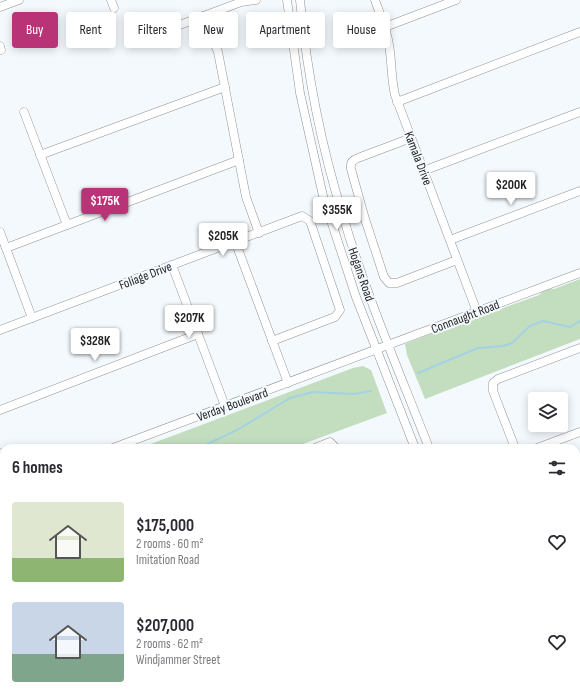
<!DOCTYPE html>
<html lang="en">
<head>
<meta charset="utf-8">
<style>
	:root { --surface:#fff; --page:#f2f2f3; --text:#2b2b33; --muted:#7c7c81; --accent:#b93377 }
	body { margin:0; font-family:"Sofia Sans Condensed",sans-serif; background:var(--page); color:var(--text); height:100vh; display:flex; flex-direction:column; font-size:15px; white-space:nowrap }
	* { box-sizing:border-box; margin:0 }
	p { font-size:13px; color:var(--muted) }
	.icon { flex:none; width:22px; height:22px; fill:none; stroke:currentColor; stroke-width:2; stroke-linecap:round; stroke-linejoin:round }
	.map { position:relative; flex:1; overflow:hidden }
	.drawer { position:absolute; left:0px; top:444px; width:580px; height:256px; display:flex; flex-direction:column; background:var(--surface); border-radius:12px 12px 0 0; box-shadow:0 2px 10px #0003 }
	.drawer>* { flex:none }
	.hud { position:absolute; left:12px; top:12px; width:556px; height:36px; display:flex; gap:8px }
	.buttons { position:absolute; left:528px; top:392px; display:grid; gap:8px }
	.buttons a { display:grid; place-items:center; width:40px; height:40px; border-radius:4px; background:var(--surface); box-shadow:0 2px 10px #0003; font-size:20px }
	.price { position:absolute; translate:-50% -34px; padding:0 9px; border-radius:4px; background:#fff; color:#222; font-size:13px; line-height:26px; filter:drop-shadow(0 1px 2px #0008) }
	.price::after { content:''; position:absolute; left:50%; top:24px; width:12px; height:9px; margin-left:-6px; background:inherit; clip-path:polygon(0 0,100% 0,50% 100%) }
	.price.active { background:var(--accent); color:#fff }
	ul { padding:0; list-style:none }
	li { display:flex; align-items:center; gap:12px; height:100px; padding:0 12px }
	li span { display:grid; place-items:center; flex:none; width:112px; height:80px; border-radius:4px; color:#555 }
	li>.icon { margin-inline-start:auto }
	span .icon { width:48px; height:48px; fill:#fffc; stroke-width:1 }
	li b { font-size:17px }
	h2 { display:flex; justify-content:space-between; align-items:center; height:48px; padding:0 12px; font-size:17px }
	.pill { padding:0 14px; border-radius:4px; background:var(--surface); box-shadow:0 2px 10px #0003; font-size:14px; line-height:36px }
	.pill.active { background:var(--accent); color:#fff }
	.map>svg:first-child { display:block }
	.green { fill:#c3debf }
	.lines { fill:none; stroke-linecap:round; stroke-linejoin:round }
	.stream { stroke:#a4d2e2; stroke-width:2 }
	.minor-casing { stroke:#8f9396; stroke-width:9 }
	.minor { stroke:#fff; stroke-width:8 }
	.labels { text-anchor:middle; stroke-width:4; stroke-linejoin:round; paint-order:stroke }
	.street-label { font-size:13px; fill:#1e2021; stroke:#f4f9fd }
</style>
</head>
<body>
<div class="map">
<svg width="580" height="700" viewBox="0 0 580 700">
	<rect width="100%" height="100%" fill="#f4f9fd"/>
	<g class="green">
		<path d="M580 279V339L425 399 407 355 405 344 494 309 498 310 539 295C543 290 548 288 554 289Z"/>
		<path d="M363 366 371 370 387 413 292 448H140L353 368Z"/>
		<path d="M0 491 4 499V696H92L93 700H0Z"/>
	</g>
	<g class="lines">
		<g class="stream">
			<path d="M418 373 478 348 503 346 512 343 530 326 543 321 570 327 580 321"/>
			<path d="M199 448 237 430 290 398 313 392 354 394 371 391"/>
			<path d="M0 581 4 578"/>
		</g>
		<g class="minor-casing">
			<g id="minor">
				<path d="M111 0 114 8"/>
				<path d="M287 0 300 93 323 196 356 297 415 448"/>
				<path d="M300 0C307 73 321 146 343 216 366 295 399 371 429 448"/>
				<path d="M375 0C380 15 387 29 389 45 392 62 391 78 395 95L477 312"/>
				<path d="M0 7 19 0"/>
				<path d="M203 16 218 52 246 197 259 233"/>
				<path d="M385 27 456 0"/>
				<path d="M145 38 241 2 256 0"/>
				<path d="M0 46 1 50"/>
				<path d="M397 102 580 32"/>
				<path d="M24 112 67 225"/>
				<path d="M411 138 358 158C352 160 350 164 351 169L365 219 384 277 389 283H397L457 260"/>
				<path d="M40 155 225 87"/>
				<path d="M423 171 580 112"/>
				<path d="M0 232 32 318"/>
				<path d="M450 240 580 191"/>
				<path d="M235 241 288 383"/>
				<path d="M6 248 239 160"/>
				<path d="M172 265 225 406"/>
				<path d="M0 330 302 216 310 221 340 310 335 317 272 341"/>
				<path d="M0 410 198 334"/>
				<path d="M113 448 580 273"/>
				<path d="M315 448 330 442 336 448"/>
				<path d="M515 448 493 391V383L498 379 580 348"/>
				<path d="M537 448 580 432"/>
				<path d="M0 453 4 464"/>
				<path d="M576 513 580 511"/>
				<path d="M576 592 580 590"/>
				<path d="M576 657 580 665"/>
				<path d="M576 691 580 690"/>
				<path d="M100 696 101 700"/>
				<path d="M181 696 183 700"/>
				<path d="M254 696 256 700"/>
				<path d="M420 696 421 700"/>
				<path d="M462 696 464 700"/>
				<path d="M514 696 515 700"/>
				<path d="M526 696 528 700"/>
				<path d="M543 696 548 700"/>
				<path d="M314 700 324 696"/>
				<path d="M552 700 564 696"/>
				<path d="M579 700H580"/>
			</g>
		</g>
		<use href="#minor" class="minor"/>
	</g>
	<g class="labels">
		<g class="street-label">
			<text transform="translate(419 158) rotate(69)" y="5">Kamala Drive</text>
			<text transform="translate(362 274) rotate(71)" y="5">Hogans Road</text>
			<text transform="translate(145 275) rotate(-21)" y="5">Foliage Drive</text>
			<text transform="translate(465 316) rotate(-21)" y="5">Connaught Road</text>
			<text transform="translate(232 404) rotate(-20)" y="5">Verday Boulevard</text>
		</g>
	</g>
</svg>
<div class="buttons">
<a><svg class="icon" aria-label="layers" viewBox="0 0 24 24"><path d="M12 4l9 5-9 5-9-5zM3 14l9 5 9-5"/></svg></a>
</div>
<b class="price" style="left:511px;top:206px">$200K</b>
<b class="price active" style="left:105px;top:222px">$175K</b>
<b class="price" style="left:337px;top:231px">$355K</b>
<b class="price" style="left:223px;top:257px">$205K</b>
<b class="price" style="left:189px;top:339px">$207K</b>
<b class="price" style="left:95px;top:362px">$328K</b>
<div class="hud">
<a class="pill active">Buy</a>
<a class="pill">Rent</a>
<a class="pill">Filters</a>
<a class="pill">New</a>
<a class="pill">Apartment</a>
<a class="pill">House</a>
</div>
<section class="drawer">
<h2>6 homes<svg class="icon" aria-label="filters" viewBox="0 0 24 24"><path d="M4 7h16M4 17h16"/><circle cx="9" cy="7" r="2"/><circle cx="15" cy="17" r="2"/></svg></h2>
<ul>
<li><span style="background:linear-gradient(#dfe7d0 70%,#8fb573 0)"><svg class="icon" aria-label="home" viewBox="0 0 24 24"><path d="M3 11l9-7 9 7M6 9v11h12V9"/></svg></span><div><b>$175,000</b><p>2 rooms · 60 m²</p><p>Imitation Road</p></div><svg class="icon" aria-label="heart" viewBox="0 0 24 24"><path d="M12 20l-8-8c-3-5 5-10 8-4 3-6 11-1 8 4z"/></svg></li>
<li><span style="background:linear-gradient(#c9d6e8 65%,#7fa58c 0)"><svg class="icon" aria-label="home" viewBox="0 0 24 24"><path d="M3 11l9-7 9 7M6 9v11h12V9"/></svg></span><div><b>$207,000</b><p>2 rooms · 62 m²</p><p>Windjammer Street</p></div><svg class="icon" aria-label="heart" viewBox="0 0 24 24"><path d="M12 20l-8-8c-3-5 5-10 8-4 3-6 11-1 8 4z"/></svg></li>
</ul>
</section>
</div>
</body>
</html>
